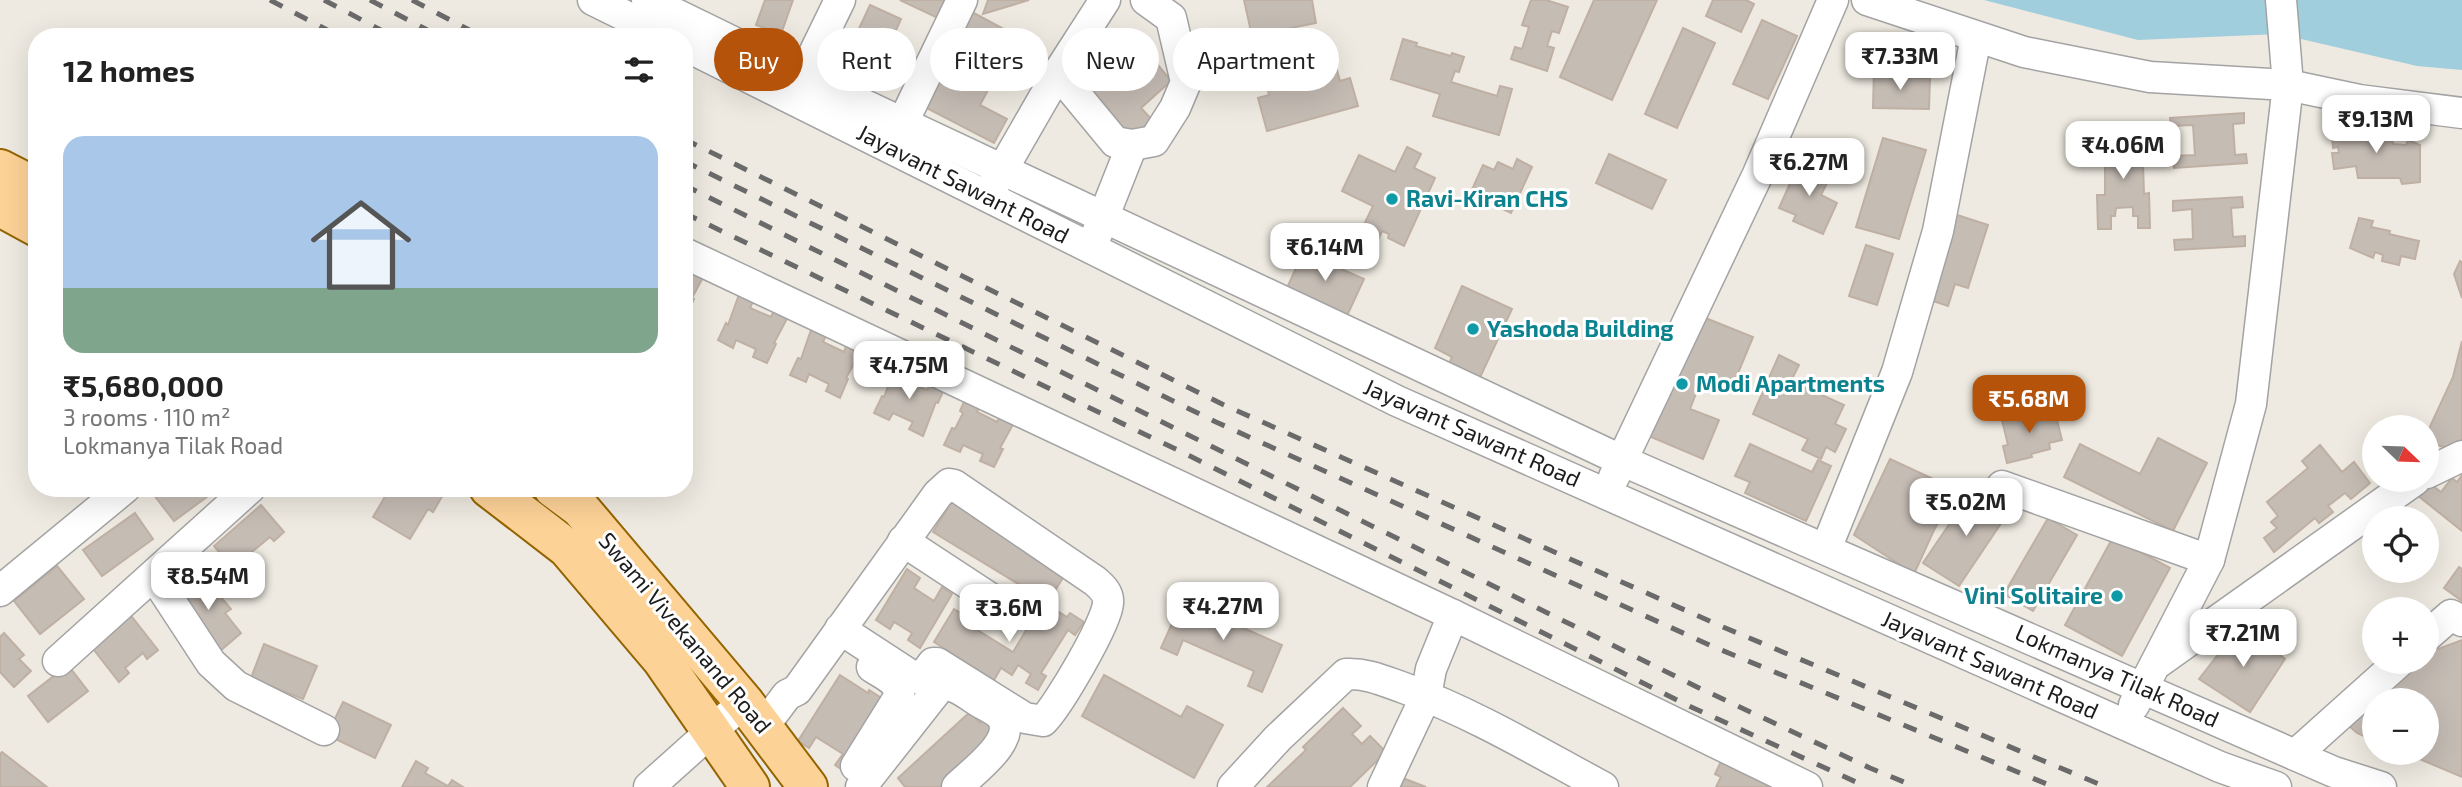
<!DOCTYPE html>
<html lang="en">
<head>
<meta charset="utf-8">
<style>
	:root { --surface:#fff; --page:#f2f2f2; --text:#222; --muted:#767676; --accent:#b45309 }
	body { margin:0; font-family:"Exo 2",sans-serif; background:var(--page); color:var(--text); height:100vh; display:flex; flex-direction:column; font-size:26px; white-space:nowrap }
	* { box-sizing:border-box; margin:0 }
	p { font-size:23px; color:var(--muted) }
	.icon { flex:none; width:38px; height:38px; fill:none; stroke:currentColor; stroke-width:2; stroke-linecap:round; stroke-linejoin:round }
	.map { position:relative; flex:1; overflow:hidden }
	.drawer { position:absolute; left:28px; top:28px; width:665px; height:469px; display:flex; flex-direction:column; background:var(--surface); border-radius:28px; box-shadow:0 7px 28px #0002 }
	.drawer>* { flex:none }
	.top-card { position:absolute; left:714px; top:28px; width:665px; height:63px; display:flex; gap:14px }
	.needle { width:46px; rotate:113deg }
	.tools { position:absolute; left:2362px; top:415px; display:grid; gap:14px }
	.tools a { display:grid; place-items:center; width:77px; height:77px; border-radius:50%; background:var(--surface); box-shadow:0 7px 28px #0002; font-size:35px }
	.price { position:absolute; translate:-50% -60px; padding:0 16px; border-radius:14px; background:#fff; color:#222; font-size:23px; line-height:46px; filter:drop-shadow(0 2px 4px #0008) }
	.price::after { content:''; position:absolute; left:50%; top:42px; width:21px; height:16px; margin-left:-10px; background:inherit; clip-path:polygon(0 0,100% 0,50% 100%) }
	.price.current { background:var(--accent); color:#fff }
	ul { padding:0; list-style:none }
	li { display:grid; align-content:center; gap:14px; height:371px; padding:0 35px }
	li span { display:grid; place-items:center; height:217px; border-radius:21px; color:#555 }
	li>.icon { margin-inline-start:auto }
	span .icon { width:126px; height:126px; fill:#fffc; stroke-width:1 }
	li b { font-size:30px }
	h2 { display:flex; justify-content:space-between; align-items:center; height:84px; padding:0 35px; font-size:30px }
	.tag { padding:0 24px; border-radius:32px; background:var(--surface); box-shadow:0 7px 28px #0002; font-size:24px; line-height:63px }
	.tag.current { background:var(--accent); color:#fff }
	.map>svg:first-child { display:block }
	.water { fill:#a0cedc }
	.building { fill:#c5bcb4; stroke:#bfb0a3; stroke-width:2 }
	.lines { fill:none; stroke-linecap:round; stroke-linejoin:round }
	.minor-casing { stroke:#a3a3a3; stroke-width:33 }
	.major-casing { stroke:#946400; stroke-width:42 }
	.minor { stroke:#fff; stroke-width:30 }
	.major { stroke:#fdd297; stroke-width:38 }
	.rail { stroke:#6a6a6a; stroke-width:5; stroke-dasharray:14 14; stroke-linecap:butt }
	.culture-dot { fill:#0f9aa8; stroke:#fff; stroke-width:2.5 }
	.labels { text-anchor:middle; stroke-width:6; stroke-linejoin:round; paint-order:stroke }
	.street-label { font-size:23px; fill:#1c1c1c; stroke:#fff }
	.culture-label { font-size:23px; font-weight:bold; fill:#0d838f; stroke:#fff; text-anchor:start }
</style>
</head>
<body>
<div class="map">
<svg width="2462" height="787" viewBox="0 0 2462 787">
	<rect width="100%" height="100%" fill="#eeeae1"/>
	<path class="water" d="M1984 0H2462V70L2417 66 2279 34 2138 40Z"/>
	<g class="building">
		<path d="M765 0H793L781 34 756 25Z"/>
		<path d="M900 0H951L942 20Z"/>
		<path d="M988 0H1029L983 14Z"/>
		<path d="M1244 0H1312L1316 23 1252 36Z"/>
		<path d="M1531 0H1546L1568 7 1559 33 1552 31 1547 46 1554 48 1547 71 1511 59 1515 47 1522 49 1529 27 1522 25Z"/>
		<path d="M1594 0H1657L1612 100 1560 77Z"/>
		<path d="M1713 0H1746L1754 4 1741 32 1706 16Z"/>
		<path d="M870 5 901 19 882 61 888 64 876 89 839 71Z"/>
		<path d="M970 11 1017 36 980 105 1007 119 994 143 921 105Z"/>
		<path d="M1762 20 1797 36 1768 99 1733 84Z"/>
		<path d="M1683 28 1715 43 1677 128 1645 114Z"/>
		<path d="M1403 39 1417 43 1416 46 1451 56 1452 53 1464 57 1459 72 1455 71 1451 82 1497 96 1500 86 1512 89 1499 135 1433 116 1440 94 1391 79Z"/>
		<path d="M1140 43 1171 81 1141 108 1154 122 1137 137H1124L1076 75 1082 70 1078 65 1095 51 1111 65Z"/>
		<path d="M1333 56 1340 81 1350 78 1358 106 1267 131 1258 98 1269 95 1264 74Z"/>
		<path d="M1874 69 1891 70V78H1930L1929 109 1873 108Z"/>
		<path d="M2244 113V123L2233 124 2235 155 2246 154 2247 163 2174 168 2173 156 2195 155 2193 125 2171 126 2170 118Z"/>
		<path d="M2347 123 2378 136 2391 132 2393 144 2406 145 2408 140 2420 145V182L2402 184 2400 178H2358L2356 166 2334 169 2332 153H2339L2338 147 2333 148 2332 134Z"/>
		<path d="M2106 135V146H2113V152L2137 151V145H2134V135H2148L2149 163H2143L2144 194 2149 193 2150 228H2138V216H2133V207L2116 208 2115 216H2111V229H2098L2097 195H2105V165H2095V136Z"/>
		<path d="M1883 138 1926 150 1899 239 1856 227Z"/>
		<path d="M1407 147 1421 154 1414 168 1435 178 1404 246 1388 238 1389 234 1382 231 1376 245 1358 237 1373 206 1342 191 1359 155 1395 172Z"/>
		<path d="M1609 154 1666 180 1652 209 1596 183Z"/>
		<path d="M1517 159 1532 167 1511 213 1470 194 1483 165 1494 170 1498 162 1513 169Z"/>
		<path d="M1800 161 1831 175 1821 195 1837 203 1823 234 1793 221 1796 215 1779 208Z"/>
		<path d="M2242 197 2243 207 2231 208 2233 237 2245 236V246L2175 250 2174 240 2193 239 2192 209 2173 211V201Z"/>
		<path d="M1954 214 1988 225 1968 288 1955 284 1948 306 1927 299Z"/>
		<path d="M2359 218 2373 221 2371 227 2390 231 2389 234 2419 241 2415 259 2401 256 2399 265 2382 261 2383 255 2375 252 2373 258 2350 248Z"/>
		<path d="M1866 245 1893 254 1877 305 1849 296Z"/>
		<path d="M1306 246 1341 262 1339 268 1364 279 1346 318 1286 290Z"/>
		<path d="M2460 261 2462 262V298L2454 274Z"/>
		<path d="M693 263 707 270 692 298 694 299 685 318 684 270 689 272Z"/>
		<path d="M1462 286 1512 309 1476 386 1445 373 1452 357 1435 348Z"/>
		<path d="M740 292 754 299 750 308 771 317 775 308 789 315 774 343 776 344 767 363 753 357 756 349 736 340 733 348 718 340 726 323 728 325Z"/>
		<path d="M1693 313 1753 337 1731 390 1702 378 1690 409 1719 420 1703 459 1644 434Z"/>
		<path d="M812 327 827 333 823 342 844 352 847 343 862 349 846 378 848 379 840 398 826 391 829 384 809 374 806 382 790 375 798 358 801 359Z"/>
		<path d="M2462 341V447L2460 452 2427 442V433L2453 377Z"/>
		<path d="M1779 355 1799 365 1791 381 1844 405 1835 424 1846 429 1835 452 1826 447 1821 459 1802 450 1808 439 1753 414Z"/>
		<path d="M896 365 910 371 906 381 927 390 931 381 945 387 938 403 936 402 923 436 909 429 913 422 893 413 889 420 874 413 882 396 884 397Z"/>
		<path d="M966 397 981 403 977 412 997 422 1002 413 1016 419 1000 448 1003 449 994 467 980 461 983 454 963 445 960 452 944 445 952 428 955 429 963 413 960 411Z"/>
		<path d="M2024 408 2026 418 2055 412 2062 440 2049 443 2050 449 2031 454 2032 457 2007 463 2003 446 2008 445 2002 420 2012 417 2011 411Z"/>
		<path d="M2158 438 2207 463 2173 531 2064 477 2080 444 2140 474Z"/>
		<path d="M1750 444 1812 472 1818 460 1831 466 1806 521 1745 493 1750 482 1735 476Z"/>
		<path d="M2320 445 2342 472 2354 462 2370 483 2351 499 2345 493 2328 506 2333 512 2319 523 2315 518 2274 552 2264 538 2277 528 2271 522 2278 516 2267 502 2308 468 2302 461Z"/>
		<path d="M1890 459 1957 490 1934 530 1914 574 1854 535Z"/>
		<path d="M2462 475V531L2412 491 2425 480 2441 492 2452 478 2457 482Z"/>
		<path d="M153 488H208L211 494 174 521 150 490Z"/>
		<path d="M390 488H437L444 493 433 512 428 509 410 539 373 517Z"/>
		<path d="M1973 489 2008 513 1959 586 1923 563Z"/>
		<path d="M954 498 977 512 973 517 995 531 1069 568 1048 602 933 532Z"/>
		<path d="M261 505 284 532 274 541 270 537 242 560 246 565 237 573 214 546Z"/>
		<path d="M135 513 153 539 102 576 83 550Z"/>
		<path d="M2048 518 2077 535 2033 611 2004 594Z"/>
		<path d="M2113 537 2170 568 2122 656 2065 625Z"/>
		<path d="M57 566 84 599 40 634 14 601Z"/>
		<path d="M2459 567 2462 569V601L2444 588Z"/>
		<path d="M907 569 920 578 914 588 934 601 942 587 952 594 920 648 908 640 912 633 894 622 890 629 876 620Z"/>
		<path d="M195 576 208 592 213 588 231 609 225 613 241 633 220 651 173 594Z"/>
		<path d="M1182 601 1282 645 1262 692 1248 686 1254 671 1183 640 1177 655 1161 648Z"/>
		<path d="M1043 602 1067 617 1070 613 1084 622 1075 635 1068 630 1041 673 1046 676 1038 690 1026 683 1031 674 1018 665 1012 675 1001 668 994 680 934 642 954 609 974 621 971 626 1013 652Z"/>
		<path d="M129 613 158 650 147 659 143 653 125 668 129 673 119 682 90 645Z"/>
		<path d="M2241 625 2285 659 2250 712 2199 679Z"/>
		<path d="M4 633 24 655 19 659 31 671 14 687 0 672V637Z"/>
		<path d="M2462 640V777L2403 752H2427V700H2375V741L2357 733 2349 726 2376 697 2419 662H2427V655L2430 652Z"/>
		<path d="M264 644 317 666 303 699 251 678Z"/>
		<path d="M68 665 88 691 48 722 28 696Z"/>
		<path d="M840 675 868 693 869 690 891 704 847 773 835 765 843 754 816 737 809 748 798 741Z"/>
		<path d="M1104 675 1181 717 1187 706 1223 725 1194 778 1082 716Z"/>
		<path d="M343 702 391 725 375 758 327 735Z"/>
		<path d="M1343 708 1361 726 1352 734 1362 744 1370 736 1386 752 1350 787H1267L1306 750 1303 747Z"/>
		<path d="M970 712 980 723 986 717 1000 732 940 787H905L898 778Z"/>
		<path d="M2 752 47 787H0V754Z"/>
		<path d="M1725 753 1781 787H1716L1721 777 1715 774Z"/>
		<path d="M416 761 428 768 425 773 448 786 452 780 463 787H402Z"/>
		<path d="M1400 777 1426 787H1396Z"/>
	</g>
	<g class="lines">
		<g class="minor-casing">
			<g id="minor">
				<path d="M593 0 668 37"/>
				<path d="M647 0 803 76 1623 461 2334 772 2381 787"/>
				<path d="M1867 0 2024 52 2150 77 2288 85 2359 100 2462 113"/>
				<path d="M684 45 1397 401 2220 767 2276 787"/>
				<path d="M1058 73 1115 142 1132 145 1154 141 1175 108 1186 82 1171 18 1146 0"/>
				<path d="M803 76 840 0"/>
				<path d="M894 141 962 0"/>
				<path d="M993 186 1058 73 1105 0"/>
				<path d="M1096 236 1132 145"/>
				<path d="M684 253 1453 615 1807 787"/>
				<path d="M2427 473 2462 456"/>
				<path d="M1614 477 1758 174 1833 0"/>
				<path d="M2002 486 2209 560"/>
				<path d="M903 541 1002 606"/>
				<path d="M1826 549 1897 372 1938 231 1976 37"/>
				<path d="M154 576 211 663 236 686 324 730"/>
				<path d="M0 591 125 488"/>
				<path d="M2427 636 2451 615 2462 621"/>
				<path d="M58 661 250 488"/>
				<path d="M2159 662 2415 480"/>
				<path d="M2134 705 2209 560 2251 404 2288 85 2281 0"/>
				<path d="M763 727 787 695 797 690C844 624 891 559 938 494L949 484 954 485 1095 581C1102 587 1109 593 1108 603 1107 623 1058 706 1043 721L1025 718 937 663H933L921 679 915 678 840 629"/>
				<path d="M2295 755 2399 662"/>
				<path d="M856 766 899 697C901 681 884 675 872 667"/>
				<path d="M649 787 744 702"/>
				<path d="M861 787 942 684C957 685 968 695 981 703 987 706 995 710 1000 715 1021 738 972 772 957 787"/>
				<path d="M1233 787 1278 738 1346 674C1367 673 1384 681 1404 688 1473 713 1538 752 1603 787"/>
				<path d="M1383 787 1426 696 1431 669 1453 615"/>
			</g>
		</g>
		<g class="major-casing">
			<g id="major">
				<path d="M0 169 37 188"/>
				<path d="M0 207 37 227"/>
				<path d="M489 488 567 548 662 660 750 787"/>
				<path d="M553 488 580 508 744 702 808 787"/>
			</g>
		</g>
		<use href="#minor" class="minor"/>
		<use href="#major" class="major"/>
		<g class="rail">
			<path d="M270 0 341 37"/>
			<path d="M324 0 394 37"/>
			<path d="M370 0 441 37"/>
			<path d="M412 0 483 37"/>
			<path d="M684 139 1224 405 1723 627 2106 787"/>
			<path d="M684 161 1216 422 1714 647 2054 787"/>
			<path d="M684 185 1695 686 1870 768 1916 787"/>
			<path d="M684 213 1190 456 1687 705 1867 787"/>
		</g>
	</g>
	<g class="culture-dot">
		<circle cx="1392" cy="199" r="7"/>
		<circle cx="1473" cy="329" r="7"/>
		<circle cx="1682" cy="384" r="7"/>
		<circle cx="2117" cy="596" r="7"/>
	</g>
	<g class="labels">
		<g class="street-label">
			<text transform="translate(963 184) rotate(27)" y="8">Jayavant Sawant Road</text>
			<text transform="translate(1472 433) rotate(24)" y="8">Jayavant Sawant Road</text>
			<text transform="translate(685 633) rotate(50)" y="8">Swami Vivekanand Road</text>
			<text transform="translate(1990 665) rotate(24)" y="8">Jayavant Sawant Road</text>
			<text transform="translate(2117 676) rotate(24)" y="8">Lokmanya Tilak Road</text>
		</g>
		<g class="culture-label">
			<text x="1406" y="207">Ravi-Kiran CHS</text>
			<text x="1487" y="337">Yashoda Building</text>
			<text x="1696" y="392">Modi Apartments</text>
			<text x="2103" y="604" text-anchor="end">Vini Solitaire</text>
		</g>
	</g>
</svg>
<div class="tools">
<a><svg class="needle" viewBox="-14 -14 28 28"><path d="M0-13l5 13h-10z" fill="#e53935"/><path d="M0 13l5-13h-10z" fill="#767676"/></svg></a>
<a><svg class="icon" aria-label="locate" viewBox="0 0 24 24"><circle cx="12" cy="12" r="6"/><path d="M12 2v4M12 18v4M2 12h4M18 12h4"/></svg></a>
<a>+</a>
<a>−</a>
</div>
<b class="price" style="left:1900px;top:92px">₹7.33M</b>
<b class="price" style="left:2376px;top:155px">₹9.13M</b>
<b class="price" style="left:2123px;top:181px">₹4.06M</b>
<b class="price" style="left:1809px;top:198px">₹6.27M</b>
<b class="price" style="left:1325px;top:283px">₹6.14M</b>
<b class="price" style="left:909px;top:401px">₹4.75M</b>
<b class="price current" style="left:2029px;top:435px">₹5.68M</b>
<b class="price" style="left:1966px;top:538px">₹5.02M</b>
<b class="price" style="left:208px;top:612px">₹8.54M</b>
<b class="price" style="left:1223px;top:642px">₹4.27M</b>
<b class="price" style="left:1009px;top:644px">₹3.6M</b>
<b class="price" style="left:2243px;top:669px">₹7.21M</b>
<div class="top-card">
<a class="tag current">Buy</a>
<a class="tag">Rent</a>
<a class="tag">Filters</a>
<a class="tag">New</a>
<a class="tag">Apartment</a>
</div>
<section class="drawer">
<h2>12 homes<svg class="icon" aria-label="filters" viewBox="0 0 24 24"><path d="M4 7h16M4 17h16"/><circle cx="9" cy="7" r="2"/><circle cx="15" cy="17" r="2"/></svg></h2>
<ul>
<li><span style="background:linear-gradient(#a9c7e8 70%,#7fa58c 0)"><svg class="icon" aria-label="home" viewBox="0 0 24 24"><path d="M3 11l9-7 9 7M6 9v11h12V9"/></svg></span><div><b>₹5,680,000</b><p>3 rooms · 110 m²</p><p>Lokmanya Tilak Road</p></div></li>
</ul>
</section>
</div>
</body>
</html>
